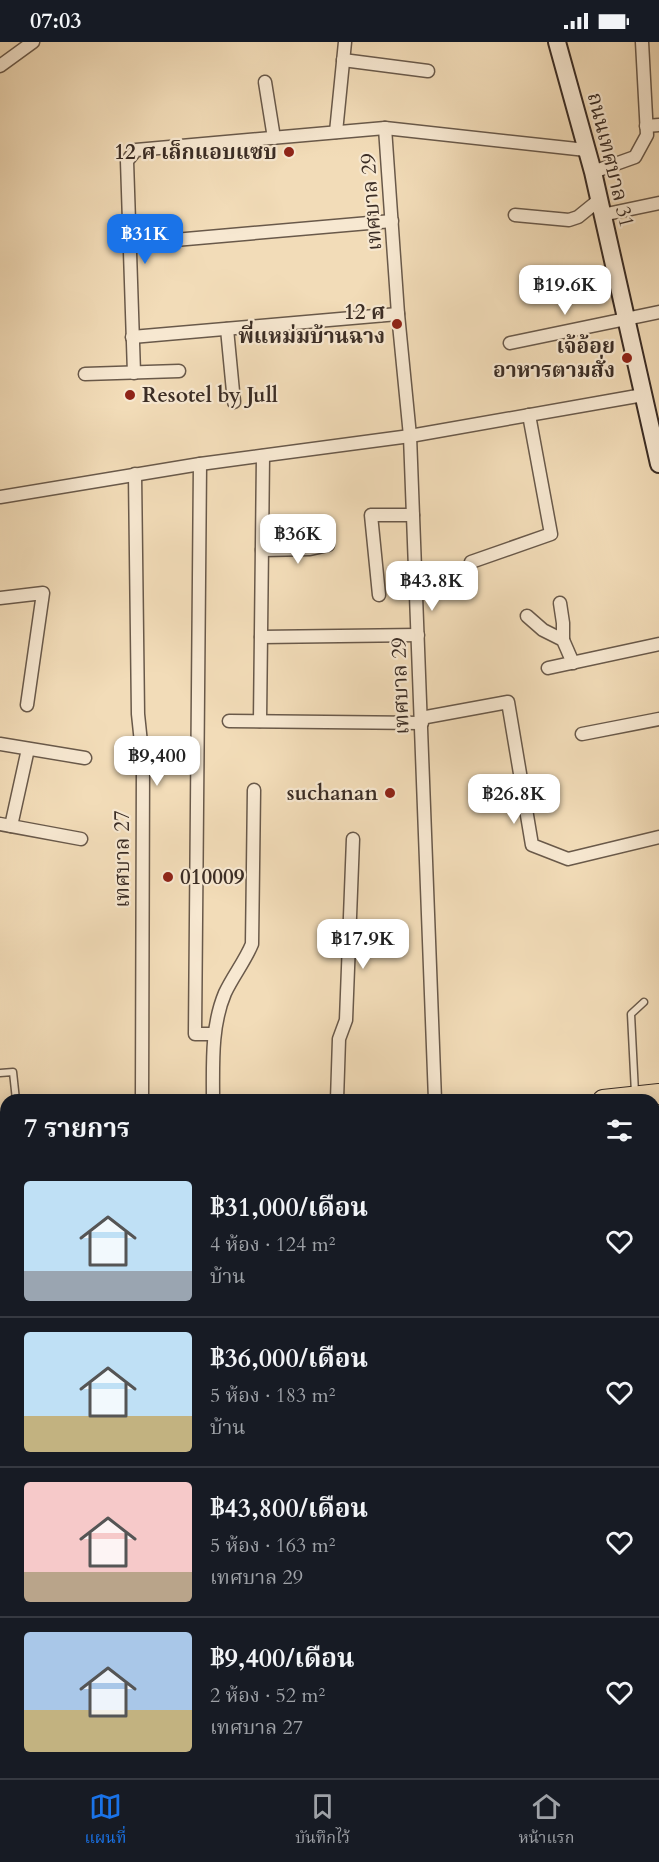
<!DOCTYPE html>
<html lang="th">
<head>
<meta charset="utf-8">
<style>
	:root { --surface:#171b24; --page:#242831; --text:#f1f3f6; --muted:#9ea1a6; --line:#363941; --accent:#1a73e8 }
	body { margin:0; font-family:Cardo,"Noto Serif Thai",serif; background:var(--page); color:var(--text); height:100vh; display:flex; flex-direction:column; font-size:22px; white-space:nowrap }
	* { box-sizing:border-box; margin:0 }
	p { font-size:20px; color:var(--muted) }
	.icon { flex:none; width:33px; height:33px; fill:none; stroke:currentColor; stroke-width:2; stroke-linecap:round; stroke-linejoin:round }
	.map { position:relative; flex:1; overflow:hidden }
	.sheet { position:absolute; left:0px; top:1052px; width:660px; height:686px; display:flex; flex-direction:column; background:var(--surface); border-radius:18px 18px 0 0; box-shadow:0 3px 15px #0003 }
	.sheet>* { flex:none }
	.price { position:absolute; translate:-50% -51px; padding:0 14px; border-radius:12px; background:#fff; color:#222; font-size:20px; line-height:39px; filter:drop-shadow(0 2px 3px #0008) }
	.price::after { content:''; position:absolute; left:50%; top:36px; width:18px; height:14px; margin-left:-9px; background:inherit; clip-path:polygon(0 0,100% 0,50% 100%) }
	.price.selected { background:var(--accent); color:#fff }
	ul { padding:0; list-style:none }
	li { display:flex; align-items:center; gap:18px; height:150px; padding:0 24px }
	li+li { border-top:2px solid var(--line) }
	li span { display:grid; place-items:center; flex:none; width:168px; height:120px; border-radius:6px; color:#555 }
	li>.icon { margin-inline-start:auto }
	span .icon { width:72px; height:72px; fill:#fffc; stroke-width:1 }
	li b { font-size:26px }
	h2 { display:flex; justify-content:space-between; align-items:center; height:72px; padding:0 24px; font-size:26px }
	.status { display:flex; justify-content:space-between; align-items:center; height:42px; padding:0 30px; background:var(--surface); direction:ltr }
	.status svg { height:16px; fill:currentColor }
	.menu { display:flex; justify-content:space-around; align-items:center; height:84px; border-top:2px solid var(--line); background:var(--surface); font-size:16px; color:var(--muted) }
	.menu a { display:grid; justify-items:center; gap:3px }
	.menu .selected { color:var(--accent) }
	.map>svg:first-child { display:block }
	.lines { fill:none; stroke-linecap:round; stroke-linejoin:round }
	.service-casing { stroke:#69594a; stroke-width:9 }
	.minor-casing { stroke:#69594a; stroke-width:15 }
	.secondary-casing { stroke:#3b2d25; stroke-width:20 }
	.trunk-casing { stroke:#3b2d25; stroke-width:22 }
	.service { stroke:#f7e8d1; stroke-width:6 }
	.minor { stroke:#f7e8d1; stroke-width:12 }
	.secondary { stroke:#f7e8d1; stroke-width:16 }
	.trunk { stroke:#f2dcb8; stroke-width:20 }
	.poi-dot { fill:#8f2418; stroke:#f7e8d1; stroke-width:2 }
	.labels { text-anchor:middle; stroke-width:4.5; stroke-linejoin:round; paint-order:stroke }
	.poi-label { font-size:21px; font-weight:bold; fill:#3b2d25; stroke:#f7e8d1; text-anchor:end }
	.street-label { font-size:21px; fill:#3b2d25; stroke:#f7e8d1 }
</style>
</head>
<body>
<div class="status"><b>07:03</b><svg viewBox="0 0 49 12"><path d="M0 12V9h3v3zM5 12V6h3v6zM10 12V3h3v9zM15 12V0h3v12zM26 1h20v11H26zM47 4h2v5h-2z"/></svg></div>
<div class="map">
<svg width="659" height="1736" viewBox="0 0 659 1736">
	<rect width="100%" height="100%" fill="#f2dcb8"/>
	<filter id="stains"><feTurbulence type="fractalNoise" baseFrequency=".00333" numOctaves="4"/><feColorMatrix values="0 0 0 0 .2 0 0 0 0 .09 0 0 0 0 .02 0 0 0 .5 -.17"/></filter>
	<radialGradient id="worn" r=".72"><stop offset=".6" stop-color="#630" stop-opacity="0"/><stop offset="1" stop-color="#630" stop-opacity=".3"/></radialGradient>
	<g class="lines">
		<g class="service-casing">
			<g id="service">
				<path d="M0 1031 13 1030 16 1058"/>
				<path d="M635 1051 631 972 644 960"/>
			</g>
		</g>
		<g class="minor-casing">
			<g id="minor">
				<path d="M343 18 428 29"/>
				<path d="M0 24 33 0"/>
				<path d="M265 40 274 96"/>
				<path d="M646 84 659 83"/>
				<path d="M385 86 398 272 410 394 435 1058"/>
				<path d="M336 90 345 0"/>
				<path d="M593 130 635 115 647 93 642 0"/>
				<path d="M515 173 569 178 578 175 599 158"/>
				<path d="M602 173 659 161"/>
				<path d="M129 202 392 179"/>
				<path d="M227 287 234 360"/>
				<path d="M132 295 398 272"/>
				<path d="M510 301 659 270"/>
				<path d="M134 331 127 119 136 108 385 86 586 108"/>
				<path d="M85 332 179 329"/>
				<path d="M200 422 195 992H214"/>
				<path d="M135 432 138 672 143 720 142 1058"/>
				<path d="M0 455 200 422 410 394 643 353"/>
				<path d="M262 508 310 507 328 503"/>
				<path d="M471 520 551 492 529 373"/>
				<path d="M379 553 371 473H413"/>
				<path d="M0 556 43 551 27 663"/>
				<path d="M560 561 563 581V598"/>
				<path d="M527 574 543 588 563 598 573 621"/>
				<path d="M261 595 418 593"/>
				<path d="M548 626 659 602"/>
				<path d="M421 676 508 660 532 803 568 817 659 795"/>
				<path d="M229 679 422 681"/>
				<path d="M260 679 263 414"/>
				<path d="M582 692 659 677"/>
				<path d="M0 702 85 716"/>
				<path d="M0 782 81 797"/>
				<path d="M11 784 28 707"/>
				<path d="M213 1058C213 1022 211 984 225 951 233 934 245 919 252 902L254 748"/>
				<path d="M337 1058 339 997 346 978 353 797"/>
				<path d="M654 1265H659"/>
				<path d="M0 1334 6 1338"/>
				<path d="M654 1402 659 1401"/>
				<path d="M0 1455 5 1457 0 1469"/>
				<path d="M654 1605 659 1607"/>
				<path d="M0 1655 6 1656"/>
				<path d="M654 1674 659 1676"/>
				<path d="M105 1731 106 1736"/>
				<path d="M283 1731 302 1736"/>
				<path d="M387 1731V1736"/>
				<path d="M603 1731 629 1733"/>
				<path d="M19 1736V1731"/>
			</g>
		</g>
		<g class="secondary-casing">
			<path id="secondary" d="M557 0 593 130 659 422"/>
		</g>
		<g class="trunk-casing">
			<g id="trunk">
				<path d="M603 1058 659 1052"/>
				<path d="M654 1084H659"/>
				<path d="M0 1108H6"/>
				<path d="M0 1137H6"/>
			</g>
		</g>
		<use href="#service" class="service"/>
		<use href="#minor" class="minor"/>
		<use href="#secondary" class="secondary"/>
		<use href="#trunk" class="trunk"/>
	</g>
	<g class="poi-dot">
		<circle cx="289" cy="110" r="6"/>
		<circle cx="397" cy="282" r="6"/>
		<circle cx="627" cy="316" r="6"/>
		<circle cx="130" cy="353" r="6"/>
		<circle cx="390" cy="751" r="6"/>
		<circle cx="168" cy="835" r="6"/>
	</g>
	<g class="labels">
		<g class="poi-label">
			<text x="277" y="117">12 ศ เล็กแอบแซบ</text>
			<text x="385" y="277">12 ศ<tspan x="385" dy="24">พี่แหม่มบ้านฉาง</tspan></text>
			<text x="615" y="311">เจ้อ้อย<tspan x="615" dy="24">อาหารตามสั่ง</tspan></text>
			<text x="142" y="360" text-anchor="start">Resotel by Jull</text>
			<text x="378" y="758">suchanan</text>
			<text x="180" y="842" text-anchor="start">010009</text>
		</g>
		<g class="street-label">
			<text transform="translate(611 118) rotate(76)" y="7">ถนนเทศบาล 31</text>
			<text transform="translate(371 160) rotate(-94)" y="7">เทศบาล 29</text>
			<text transform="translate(400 644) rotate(-92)" y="7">เทศบาล 29</text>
			<text transform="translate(122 817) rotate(-90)" y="7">เทศบาล 27</text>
		</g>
	</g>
	<rect width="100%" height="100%" filter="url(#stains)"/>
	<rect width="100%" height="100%" fill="url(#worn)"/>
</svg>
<b class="price selected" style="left:145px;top:223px">฿31K</b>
<b class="price" style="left:565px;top:274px">฿19.6K</b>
<b class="price" style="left:298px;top:523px">฿36K</b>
<b class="price" style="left:432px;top:570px">฿43.8K</b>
<b class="price" style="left:157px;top:745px">฿9,400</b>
<b class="price" style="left:514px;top:783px">฿26.8K</b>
<b class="price" style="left:363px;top:928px">฿17.9K</b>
<section class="sheet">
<h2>7 รายการ<svg class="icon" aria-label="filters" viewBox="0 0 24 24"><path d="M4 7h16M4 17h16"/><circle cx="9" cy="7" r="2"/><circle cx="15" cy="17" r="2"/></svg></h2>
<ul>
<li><span style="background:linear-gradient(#bfe0f5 75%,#9aa5b1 0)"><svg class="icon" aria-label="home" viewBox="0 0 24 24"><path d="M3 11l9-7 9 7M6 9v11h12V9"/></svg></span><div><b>฿31,000/เดือน</b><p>4 ห้อง · 124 m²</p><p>บ้าน</p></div><svg class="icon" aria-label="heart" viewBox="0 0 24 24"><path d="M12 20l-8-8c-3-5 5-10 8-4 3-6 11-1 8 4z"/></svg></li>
<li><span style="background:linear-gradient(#bfe0f5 70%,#c2b280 0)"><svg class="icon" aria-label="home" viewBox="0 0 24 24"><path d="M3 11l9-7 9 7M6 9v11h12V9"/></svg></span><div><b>฿36,000/เดือน</b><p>5 ห้อง · 183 m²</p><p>บ้าน</p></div><svg class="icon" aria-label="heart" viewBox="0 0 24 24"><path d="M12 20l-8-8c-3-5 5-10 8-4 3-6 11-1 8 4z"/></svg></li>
<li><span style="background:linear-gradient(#f6c9c9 75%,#b9a48a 0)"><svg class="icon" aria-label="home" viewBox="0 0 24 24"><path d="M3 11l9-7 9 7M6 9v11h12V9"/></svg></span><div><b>฿43,800/เดือน</b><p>5 ห้อง · 163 m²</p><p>เทศบาล 29</p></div><svg class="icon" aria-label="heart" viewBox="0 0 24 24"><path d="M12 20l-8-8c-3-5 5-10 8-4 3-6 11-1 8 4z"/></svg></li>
<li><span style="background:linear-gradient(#a9c7e8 65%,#c2b280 0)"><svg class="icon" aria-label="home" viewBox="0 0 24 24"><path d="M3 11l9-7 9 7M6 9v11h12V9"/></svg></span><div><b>฿9,400/เดือน</b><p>2 ห้อง · 52 m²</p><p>เทศบาล 27</p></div><svg class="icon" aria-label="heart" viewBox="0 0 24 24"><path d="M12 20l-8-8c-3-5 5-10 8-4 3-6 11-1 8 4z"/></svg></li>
</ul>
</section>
</div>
<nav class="menu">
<a class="selected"><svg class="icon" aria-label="map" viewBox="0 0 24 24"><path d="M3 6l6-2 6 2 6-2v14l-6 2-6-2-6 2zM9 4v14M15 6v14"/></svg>แผนที่</a>
<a><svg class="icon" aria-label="saved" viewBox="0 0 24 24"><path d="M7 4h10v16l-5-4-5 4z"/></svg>บันทึกไว้</a>
<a><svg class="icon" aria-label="home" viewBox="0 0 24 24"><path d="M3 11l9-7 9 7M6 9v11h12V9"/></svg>หน้าแรก</a>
</nav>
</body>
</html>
